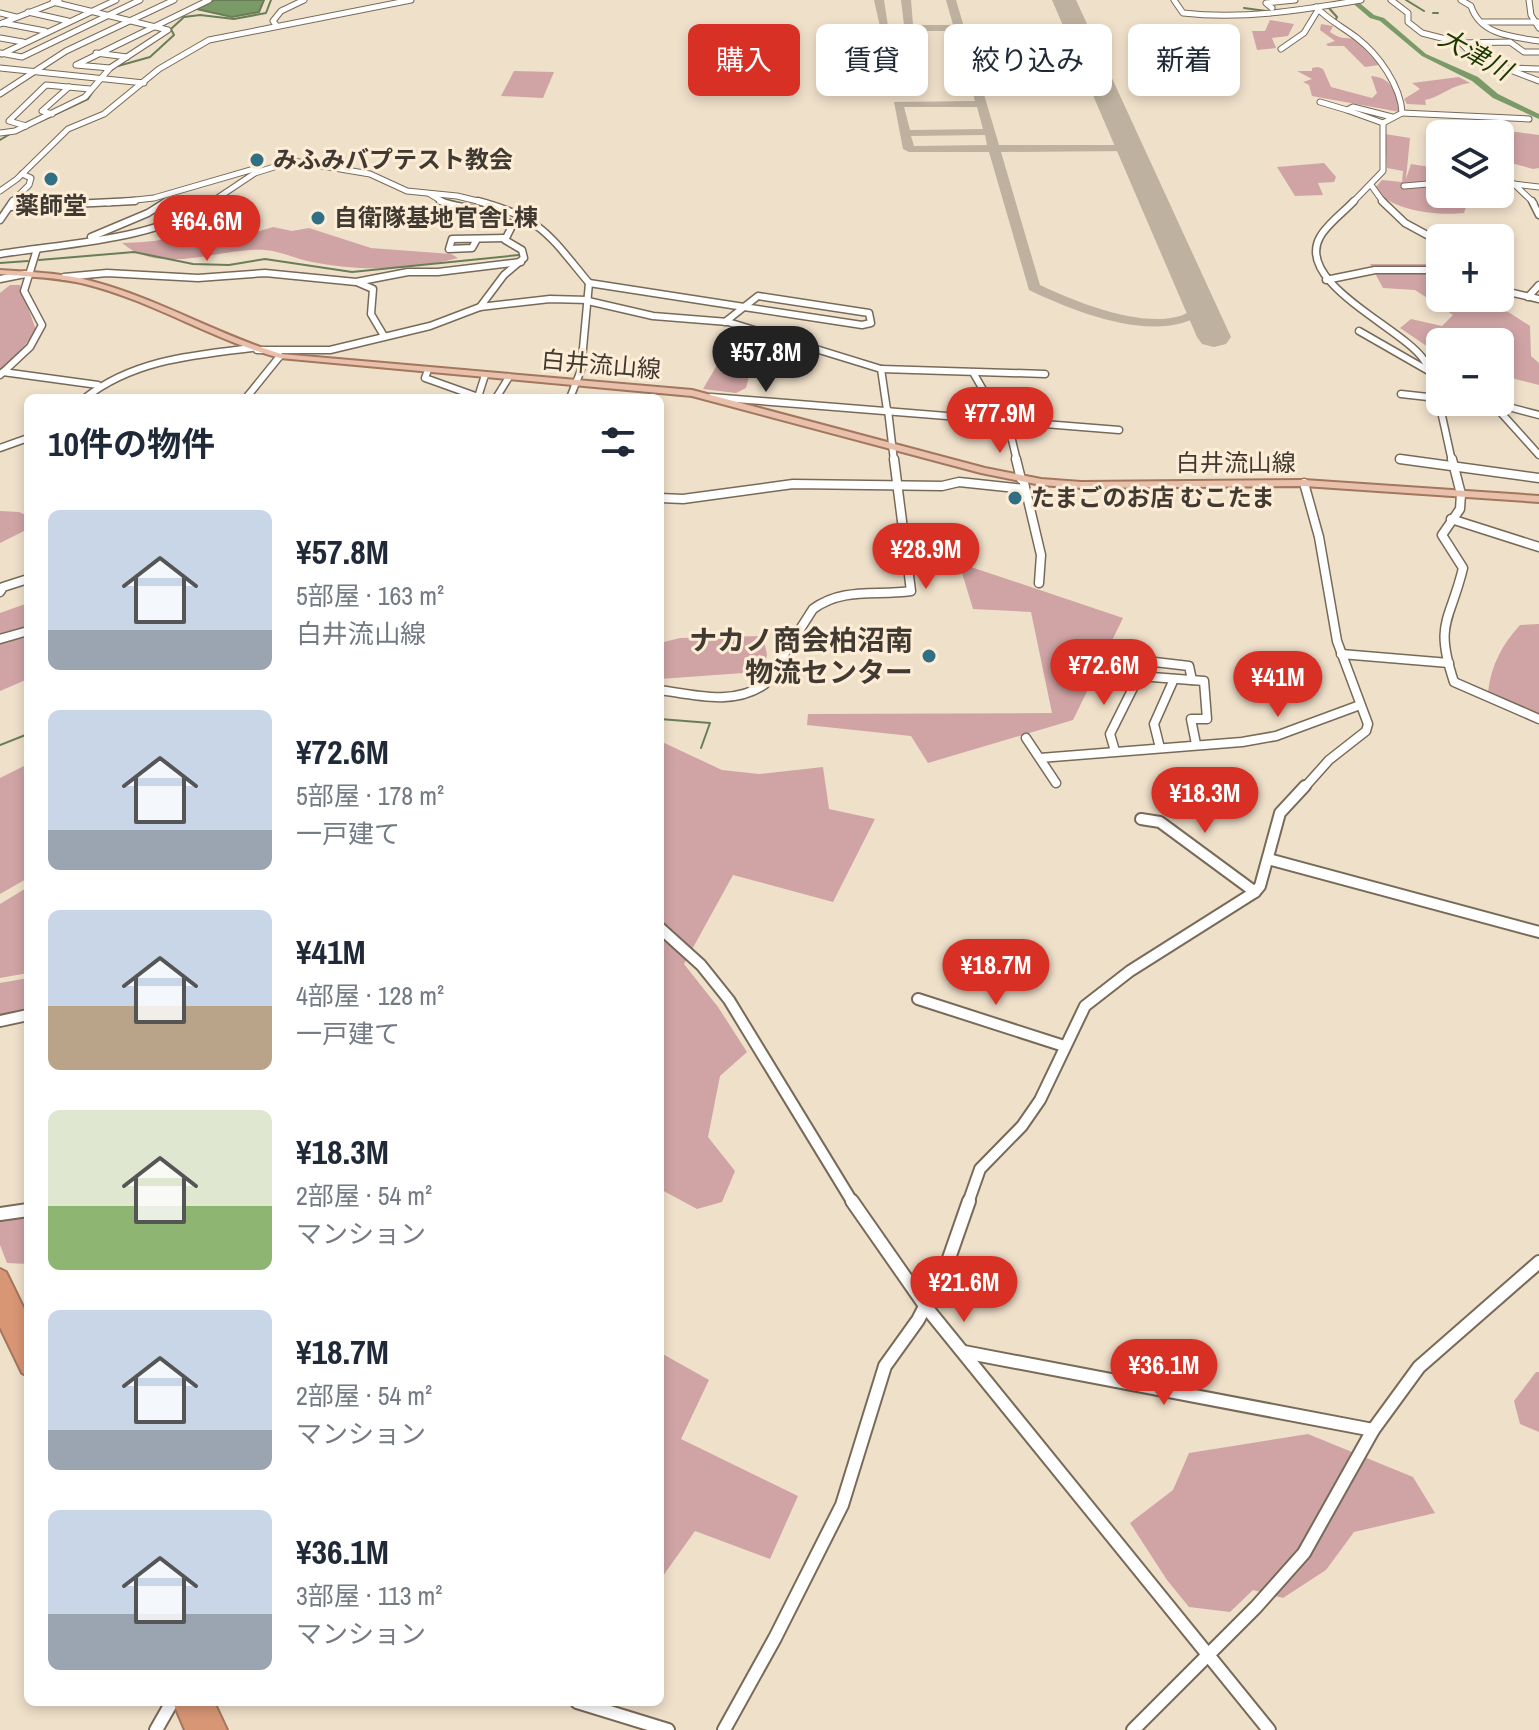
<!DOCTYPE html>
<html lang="ja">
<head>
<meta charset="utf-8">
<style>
	:root { --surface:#fff; --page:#f2f2f3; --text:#1f2937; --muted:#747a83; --accent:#d93025 }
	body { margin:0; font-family:"Archivo Narrow","Noto Sans JP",sans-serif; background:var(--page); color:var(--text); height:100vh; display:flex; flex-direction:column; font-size:30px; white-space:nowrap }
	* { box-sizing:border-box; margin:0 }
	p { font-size:26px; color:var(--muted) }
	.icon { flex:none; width:44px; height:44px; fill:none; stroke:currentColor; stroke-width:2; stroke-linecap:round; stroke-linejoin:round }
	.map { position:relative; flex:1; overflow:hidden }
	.panel { position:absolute; left:24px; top:394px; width:640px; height:1312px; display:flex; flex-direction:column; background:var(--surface); border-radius:12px; box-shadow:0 4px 12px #0003 }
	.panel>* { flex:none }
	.guide { position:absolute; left:688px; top:24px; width:730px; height:72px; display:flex; gap:16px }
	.fabs { position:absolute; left:1426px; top:120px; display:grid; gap:16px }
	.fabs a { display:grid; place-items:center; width:88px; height:88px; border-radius:12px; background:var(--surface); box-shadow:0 4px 12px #0003; font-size:40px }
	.price { position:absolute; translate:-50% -68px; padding:0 18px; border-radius:28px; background:var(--accent); color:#fff; font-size:26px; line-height:52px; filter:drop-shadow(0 2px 4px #0008) }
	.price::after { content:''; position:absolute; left:50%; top:48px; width:24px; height:18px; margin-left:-12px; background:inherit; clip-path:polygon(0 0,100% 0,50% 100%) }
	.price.current { background:#222; color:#fff }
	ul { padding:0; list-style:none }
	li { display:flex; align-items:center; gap:24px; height:200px; padding:0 24px }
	li span { display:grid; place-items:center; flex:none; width:224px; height:160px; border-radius:12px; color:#555 }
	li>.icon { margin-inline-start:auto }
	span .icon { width:96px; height:96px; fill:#fffc; stroke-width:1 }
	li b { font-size:34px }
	h2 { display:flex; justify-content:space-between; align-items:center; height:96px; padding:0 24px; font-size:34px }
	.pill { padding:0 28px; border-radius:12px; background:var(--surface); box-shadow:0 4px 12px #0003; font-size:28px; line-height:72px }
	.pill.current { background:var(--accent); color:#fff }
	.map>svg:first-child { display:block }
	.green { fill:#d0a4a5 }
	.water { fill:#7a9b67; stroke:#697e57; stroke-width:2 }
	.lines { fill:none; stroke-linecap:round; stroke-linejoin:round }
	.stream { stroke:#697e57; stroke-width:2 }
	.river { fill:#7a9b67; fill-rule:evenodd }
	.taxiway { fill:#beb19f; fill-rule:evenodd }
	.runway { fill:#beb19f; fill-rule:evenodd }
	.minor-far4-casing { stroke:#786a58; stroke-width:7 }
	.minor-far3-casing { stroke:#786a58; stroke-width:9 }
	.minor-far2-casing { stroke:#786a58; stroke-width:11 }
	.minor-far1-casing { stroke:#786a58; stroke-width:14 }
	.minor-casing { stroke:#786a58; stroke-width:16 }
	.major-casing { stroke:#a3765e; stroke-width:4 }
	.highway-casing { stroke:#a3765e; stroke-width:4 }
	.minor-far4 { stroke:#fff; stroke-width:5 }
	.minor-far3 { stroke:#fff; stroke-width:6 }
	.minor-far2 { stroke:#fff; stroke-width:8 }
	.minor-far1 { stroke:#fff; stroke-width:10 }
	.minor { stroke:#fff; stroke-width:12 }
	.major { fill:#e8c0ac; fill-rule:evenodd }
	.highway { fill:#d89675; fill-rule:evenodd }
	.poi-dot { fill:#306f84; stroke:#fdedd7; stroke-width:3 }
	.labels { text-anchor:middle; stroke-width:6; stroke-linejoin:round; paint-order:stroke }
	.far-poi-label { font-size:24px; font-weight:bold; fill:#403a32; stroke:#fdedd7; text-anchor:start }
	.far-street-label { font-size:24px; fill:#403a32; stroke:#fdedd7 }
	.far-water-label { font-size:26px; font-style:italic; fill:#1a3900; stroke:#fdedd7 }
	.poi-label { font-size:28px; font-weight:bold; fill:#403a32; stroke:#fdedd7; text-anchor:end }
</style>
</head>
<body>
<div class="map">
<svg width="1539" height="1730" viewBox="0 0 1539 1730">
	<rect width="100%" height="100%" fill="#efe0ca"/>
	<g class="green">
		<path d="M1270 20 1294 24 1288 36 1272 38 1276 48 1257 50 1252 31H1265Z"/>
		<path d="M1321 24 1333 26 1330 32C1343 41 1346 36 1356 40 1358 41 1375 61 1379 65L1365 67 1344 46H1328L1326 44 1335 41 1320 30Z"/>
		<path d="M1318 67 1323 69 1331 87 1372 98 1377 93 1371 76C1393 78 1396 92 1400 112L1312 96 1309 85 1303 82 1312 79 1297 71H1312V68Z"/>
		<path d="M514 71 554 72 543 98 501 96Z"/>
		<path d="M1459 77 1470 83C1453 84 1441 97 1425 100L1426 105 1407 104 1404 99 1420 89 1412 83Z"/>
		<path d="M1461 125 1539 135V168L1533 169 1500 160V134H1447Z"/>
		<path d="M1385 134 1410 138 1406 179 1411 164 1436 168 1433 182H1423L1431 186 1429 195 1466 207 1464 213C1439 216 1389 211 1375 188L1382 180 1402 182 1403 171 1387 168Z"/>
		<path d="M1324 163 1336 177 1334 182 1318 183 1323 195 1295 196 1277 167Z"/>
		<path d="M207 222H213L232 235H247L273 227 292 231 309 228 371 248 451 254 458 258C411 270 361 272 312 262 297 259 280 251 265 250 219 247 162 277 122 243 154 242 180 240 207 222Z"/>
		<path d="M1370 264H1439L1440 298H1475L1510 313 1530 326 1531 356 1539 363V385L1500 375V342H1440V355L1400 328 1411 319 1442 326 1453 315 1415 290 1383 288Z"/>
		<path d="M10 285H20L36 330 18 355 0 371V293Z"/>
		<path d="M717 365 751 369 746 388 736 393 703 389Z"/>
		<path d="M0 511 19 512 28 516V529L0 543Z"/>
		<path d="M959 563 1123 618 1073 720 928 763 911 736 807 725 808 714 1052 713 1031 612 973 609Z"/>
		<path d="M28 603V679L0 691V613Z"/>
		<path d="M1539 624V715L1488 692C1491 665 1502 645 1520 625Z"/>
		<path d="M763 636 767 655 764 668 743 673 660 679V643L680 638Z"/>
		<path d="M660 741 722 770 759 774 823 767 829 809 875 819 833 902 733 875 684 964 718 1007 747 1052 720 1076 708 1137 735 1171 722 1202 697 1209 660 1189Z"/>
		<path d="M28 764V878L0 894V778Z"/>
		<path d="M28 887V973L0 978V904Z"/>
		<path d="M28 978V1017L0 1026V983Z"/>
		<path d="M28 1216V1264L7 1263 0 1245V1218Z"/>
		<path d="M661 1353 709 1380 681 1439 798 1496 770 1559 695 1531 660 1580Z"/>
		<path d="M1536 1372H1539V1432L1520 1424 1514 1401Z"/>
		<path d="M1308 1434 1413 1477 1435 1513 1354 1532 1326 1570 1283 1598 1253 1590 1230 1612 1189 1607 1167 1580 1130 1523 1173 1490 1189 1453Z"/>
	</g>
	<path class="water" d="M214 0H264L259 12 232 17 196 9Z"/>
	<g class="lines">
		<g class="stream">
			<path d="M1406 0 1424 11"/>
			<path d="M1328 7 1337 17 1335 21"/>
			<path d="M1244 8 1266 11"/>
			<path d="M1433 13H1438"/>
			<path d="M118 66 150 57 174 35 171 29 184 17 200 15 234 19 266 13 271 0"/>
			<path d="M39 122 88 99 94 90"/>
			<path d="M0 140 10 134"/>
			<path d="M39 260 134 252 193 264 229 265 265 259 352 272 519 255"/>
			<path d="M0 263 28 261"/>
			<path d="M660 719 710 723 701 748"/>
			<path d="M0 745 28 734"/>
		</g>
		<path class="river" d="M1349 0H1356L1374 15 1384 18 1426 54 1478 77 1498 94 1539 114V119L1493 98 1472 81 1422 56 1380 21 1370 18Z"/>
		<path class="taxiway" d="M874 0H884L888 26 904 25 901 0H911L913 25H953L946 0H956L999 145H1130L1136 148 1130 151 1001 152 1040 285C1076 302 1140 328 1180 316 1188 314 1193 307 1201 304L1206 305V311C1161 347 1075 312 1029 290L989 152H909L903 149 894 102 975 101 955 31H881ZM904 107H977L983 129 910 130ZM985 135 987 145 914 146 911 136Z"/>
		<path class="runway" d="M1052 0H1076L1231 337 1226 344 1214 347 1202 344 1197 337Z"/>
		<g class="minor-far4-casing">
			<g id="minor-far4">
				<path d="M1174 0 1183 13C1243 20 1302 10 1361 0"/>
				<path d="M1391 0 1408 13V22L1422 33 1461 43 1474 56 1539 81"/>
				<path d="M1461 0 1471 6C1480 35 1513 37 1539 41"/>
				<path d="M1529 0 1531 15 1539 28"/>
				<path d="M1316 7C1328 20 1343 27 1357 38 1378 54 1401 86 1402 113L1383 123 1347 110 1353 107 1392 117"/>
				<path d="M1272 8 1266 3 1295 0"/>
				<path d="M28 12 68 21"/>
				<path d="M0 13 16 17"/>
				<path d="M1483 22H1539"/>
				<path d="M3 23 45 31"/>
				<path d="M0 24 59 1"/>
				<path d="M276 25 273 21 281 11 304 0"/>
				<path d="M0 38 23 42"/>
				<path d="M1461 43 1510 42 1524 52H1539"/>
				<path d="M1281 49 1304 33 1318 10"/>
				<path d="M0 53 22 57 140 0"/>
				<path d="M96 53 127 57"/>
				<path d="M2 54 116 0"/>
				<path d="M0 68 144 83"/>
				<path d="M110 68 76 65 209 0"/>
				<path d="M1510 68 1539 69"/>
				<path d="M0 94 66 51 174 0"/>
				<path d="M1320 102 1347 110"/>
				<path d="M1402 113 1529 119"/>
				<path d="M52 114 42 111 69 87"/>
				<path d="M26 126 9 121 46 85 90 89"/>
				<path d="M0 133 15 131 85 97 110 68 168 30 53 2"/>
				<path d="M1500 184H1514L1534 203"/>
				<path d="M1514 184 1539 187"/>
				<path d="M1371 185 1384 203"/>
				<path d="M1404 186 1440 183"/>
				<path d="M0 191 17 179 68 129 104 114 159 69 209 40 411 0"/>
				<path d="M430 194 445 203"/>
				<path d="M11 203 29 185 31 178 22 174"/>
				<path d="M108 203 154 198 257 168"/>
				<path d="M164 203 171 199"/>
				<path d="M210 203 255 173 293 161 370 174 407 191 457 196 486 203"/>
				<path d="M1352 203 1383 171V123"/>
			</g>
		</g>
		<g class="minor-far3-casing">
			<g id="minor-far3">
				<path d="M440 201C465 211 492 205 512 226L505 240 522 250 524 258 504 275 480 307"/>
				<path d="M478 201C542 218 549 235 589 283L581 370 570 398"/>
				<path d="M1354 201C1344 212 1327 224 1320 237 1294 283 1403 328 1424 360 1436 379 1446 436 1452 461"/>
				<path d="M1382 201 1405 223 1440 242"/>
				<path d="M1532 201 1539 215"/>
				<path d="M10 207 135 201"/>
				<path d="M0 220 13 201"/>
				<path d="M91 237 148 213 167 201"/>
				<path d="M477 239 472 248 449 249 452 239 506 238"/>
				<path d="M0 254C68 243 156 240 213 201"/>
				<path d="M64 277 107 273 198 278 265 273 356 282 408 272H438L521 262"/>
				<path d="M0 279 25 274"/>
				<path d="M1326 280 1375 270H1440"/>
				<path d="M359 283 373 289 371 314 384 336"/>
				<path d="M589 283 744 307"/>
				<path d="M1500 290 1539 299"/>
				<path d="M758 296 869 313 871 323 862 325 744 307Z"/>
				<path d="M1528 297 1539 285"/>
				<path d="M588 301 653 316 728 322 881 369 887 410"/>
				<path d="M725 322 744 307"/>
				<path d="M1359 331 1427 370"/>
				<path d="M257 350H330L430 326 480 307 550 299 588 300"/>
				<path d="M881 369 1045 374"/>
				<path d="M428 370 425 378 481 398"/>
				<path d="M3 372 98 385"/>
				<path d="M974 374 1001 421"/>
				<path d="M0 375 30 347 42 325 24 291 37 249"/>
				<path d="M1401 394 1437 398"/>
				<path d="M478 397 485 375"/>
				<path d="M711 397 1119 430"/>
				<path d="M85 398C133 360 193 355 252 348"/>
				<path d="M246 398 280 356"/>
				<path d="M496 398 509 377"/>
				<path d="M1468 402 1501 405 1539 415"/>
				<path d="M1494 405 1539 455"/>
				<path d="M888 410 894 461"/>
				<path d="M999 421 1012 440 1017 461"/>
				<path d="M0 448 28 438"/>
				<path d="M1400 459 1412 461"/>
			</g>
		</g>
		<g class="minor-far2-casing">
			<g id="minor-far2">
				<path d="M1016 459 1021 479"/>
				<path d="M1400 459 1539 478"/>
				<path d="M1452 459 1461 494 1460 509 1442 535 1463 568C1450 622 1434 622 1454 682L1539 719"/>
				<path d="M1024 483 1041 555 1039 583"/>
				<path d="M660 498 683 499 793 484 942 486 959 482 1025 489"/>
				<path d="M1451 519 1539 547"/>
				<path d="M0 592 3 587 28 579"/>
				<path d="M0 639 28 631"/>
				<path d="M1341 654 1449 663"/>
				<path d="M1112 657 1189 666 1192 680"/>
				<path d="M1139 676 1204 681 1207 719H1191L1196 744"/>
				<path d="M660 690C695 695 734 706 765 684L813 609C843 587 876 596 911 591L894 459"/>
				<path d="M1026 738 1056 783"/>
				<path d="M1160 748 1154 724 1174 679"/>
				<path d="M1115 751 1110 734 1139 676V661"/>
				<path d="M1040 758 1242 742 1276 736 1360 705"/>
				<path d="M1304 788 1329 760 1366 731 1368 724 1337 641 1319 537 1304 483"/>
			</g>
		</g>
		<g class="minor-far1-casing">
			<g id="minor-far1">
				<path d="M1141 819 1160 822 1255 892"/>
				<path d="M1268 859 1539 932"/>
				<path d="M660 928 701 965 729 1000 853 1203"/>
				<path d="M918 999 1064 1046"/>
				<path d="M0 1021 28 1015"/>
				<path d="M968 1203 980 1169 1022 1126 1040 1100 1085 1006 1130 971 1255 892 1260 886 1280 813 1305 786"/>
			</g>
		</g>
		<g class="minor-casing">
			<g id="minor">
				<path d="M852 1201 926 1307 1269 1730"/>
				<path d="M0 1214 28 1210"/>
				<path d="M964 1352 1373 1430"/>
				<path d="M577 1702 668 1730"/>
				<path d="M156 1730 172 1702"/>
				<path d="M724 1730 775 1638 842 1505 885 1366 918 1320 947 1264 969 1201"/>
				<path d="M1133 1730 1256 1607 1304 1553 1373 1430 1419 1367 1539 1262"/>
			</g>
		</g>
		<g class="major-casing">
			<path id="major" d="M0 270C31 272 62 273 91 281 157 298 216 334 281 354L692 390 985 468 1041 479 1081 482 1304 480 1539 496V502L1304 486 1081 488 1041 485 981 473 692 396 280 358C213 340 153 301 85 284 58 277 28 277 0 274Z"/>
		</g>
		<g class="highway-casing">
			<g id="highway">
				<path d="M0 1269 6 1272 28 1317V1376L22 1373 0 1327Z"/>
				<path d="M173 1702H214L227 1730H185Z"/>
			</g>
		</g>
		<use href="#minor-far4" class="minor-far4"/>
		<use href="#minor-far3" class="minor-far3"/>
		<use href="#minor-far2" class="minor-far2"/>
		<use href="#minor-far1" class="minor-far1"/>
		<use href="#minor" class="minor"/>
		<use href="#major" class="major"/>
		<use href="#highway" class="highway"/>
	</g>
	<g class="poi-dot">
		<circle cx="257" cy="160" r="8"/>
		<circle cx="51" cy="179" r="8"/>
		<circle cx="318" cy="218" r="8"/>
		<circle cx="1015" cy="498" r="8"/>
		<circle cx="929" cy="656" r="8"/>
	</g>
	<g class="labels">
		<g class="far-poi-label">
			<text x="273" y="168">みふみバプテスト教会</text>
			<text x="51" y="214" text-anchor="middle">薬師堂</text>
			<text x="334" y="226">自衛隊基地官舎L棟</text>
			<text x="1031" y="506">たまごのお店 むこたま</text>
		</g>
		<g class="far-street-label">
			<text transform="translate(601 365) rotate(5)" y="8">白井流山線</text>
			<text x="1236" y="471">白井流山線</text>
		</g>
		<g class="far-water-label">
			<text transform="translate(1475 54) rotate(29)" y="9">大津川</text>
		</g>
		<g class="poi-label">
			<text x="913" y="650">ナカノ商会柏沼南<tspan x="913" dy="32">物流センター</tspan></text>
		</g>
	</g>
</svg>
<div class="fabs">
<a><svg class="icon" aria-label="layers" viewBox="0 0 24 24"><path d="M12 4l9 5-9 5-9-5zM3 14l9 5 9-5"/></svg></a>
<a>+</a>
<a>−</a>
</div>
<b class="price" style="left:207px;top:263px">¥64.6M</b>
<b class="price current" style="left:766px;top:394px">¥57.8M</b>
<b class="price" style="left:1000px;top:455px">¥77.9M</b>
<b class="price" style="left:926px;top:591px">¥28.9M</b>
<b class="price" style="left:1104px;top:707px">¥72.6M</b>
<b class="price" style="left:1278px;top:719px">¥41M</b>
<b class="price" style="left:1205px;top:835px">¥18.3M</b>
<b class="price" style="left:996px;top:1007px">¥18.7M</b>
<b class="price" style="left:964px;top:1324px">¥21.6M</b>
<b class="price" style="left:1164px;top:1407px">¥36.1M</b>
<div class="guide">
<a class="pill current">購入</a>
<a class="pill">賃貸</a>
<a class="pill">絞り込み</a>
<a class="pill">新着</a>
</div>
<section class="panel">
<h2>10件の物件<svg class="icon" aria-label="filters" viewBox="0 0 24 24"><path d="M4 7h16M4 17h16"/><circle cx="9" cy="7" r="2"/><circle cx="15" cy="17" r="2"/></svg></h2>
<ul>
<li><span style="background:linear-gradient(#c9d6e8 75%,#9aa5b1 0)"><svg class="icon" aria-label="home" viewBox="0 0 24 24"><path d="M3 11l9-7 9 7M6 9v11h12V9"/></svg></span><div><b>¥57.8M</b><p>5部屋 · 163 m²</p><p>白井流山線</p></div></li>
<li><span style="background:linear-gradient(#c9d6e8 75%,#9aa5b1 0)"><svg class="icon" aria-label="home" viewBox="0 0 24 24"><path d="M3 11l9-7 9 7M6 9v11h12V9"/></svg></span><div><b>¥72.6M</b><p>5部屋 · 178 m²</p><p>一戸建て</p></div></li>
<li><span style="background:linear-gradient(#c9d6e8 60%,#b9a48a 0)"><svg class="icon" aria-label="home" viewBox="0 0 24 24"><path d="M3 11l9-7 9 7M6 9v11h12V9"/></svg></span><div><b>¥41M</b><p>4部屋 · 128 m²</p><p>一戸建て</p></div></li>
<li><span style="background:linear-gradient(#dfe7d0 60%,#8fb573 0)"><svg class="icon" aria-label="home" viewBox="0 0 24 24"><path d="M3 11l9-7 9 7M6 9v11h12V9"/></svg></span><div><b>¥18.3M</b><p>2部屋 · 54 m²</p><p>マンション</p></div></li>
<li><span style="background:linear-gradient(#c9d6e8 75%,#9aa5b1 0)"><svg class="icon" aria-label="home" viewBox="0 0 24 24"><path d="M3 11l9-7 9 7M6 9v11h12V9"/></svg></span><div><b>¥18.7M</b><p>2部屋 · 54 m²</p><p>マンション</p></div></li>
<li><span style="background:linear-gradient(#c9d6e8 65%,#9aa5b1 0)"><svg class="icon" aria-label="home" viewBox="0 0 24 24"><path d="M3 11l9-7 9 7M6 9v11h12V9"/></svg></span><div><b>¥36.1M</b><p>3部屋 · 113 m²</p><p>マンション</p></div></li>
</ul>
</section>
</div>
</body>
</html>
